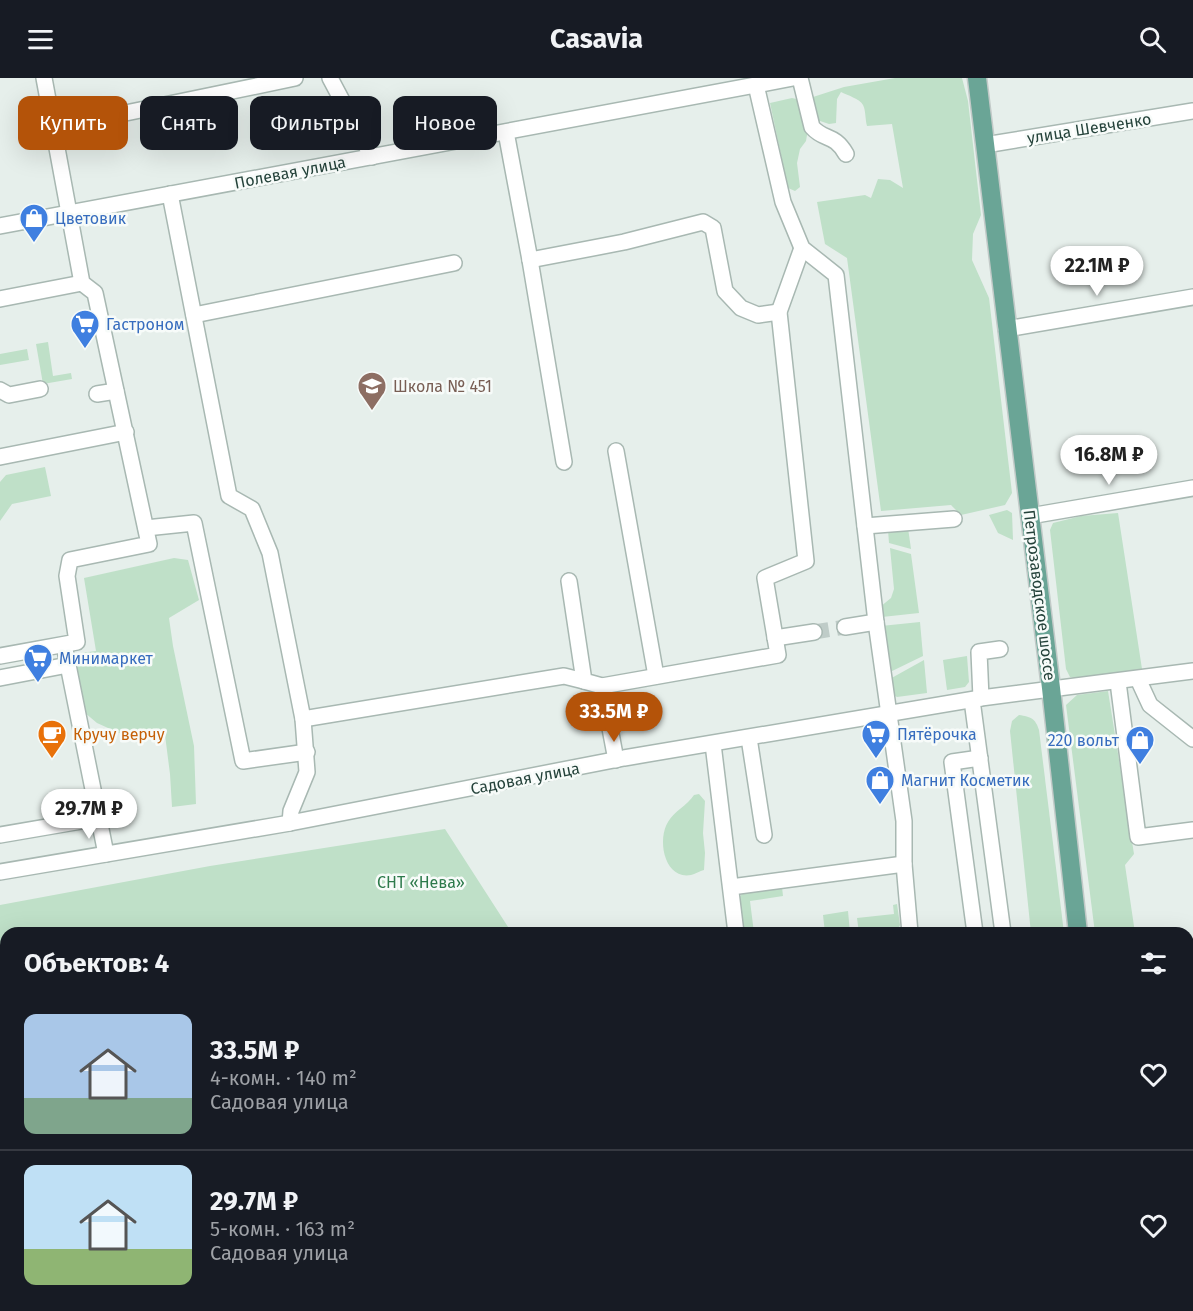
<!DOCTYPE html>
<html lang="ru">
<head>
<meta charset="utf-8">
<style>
	:root { --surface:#171b24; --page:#242831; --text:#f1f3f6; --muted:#9ea1a6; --line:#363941; --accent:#b45309 }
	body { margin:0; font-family:"Fira Sans",sans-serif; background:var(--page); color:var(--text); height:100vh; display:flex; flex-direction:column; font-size:22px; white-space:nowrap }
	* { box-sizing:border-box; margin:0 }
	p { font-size:20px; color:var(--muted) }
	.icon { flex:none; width:33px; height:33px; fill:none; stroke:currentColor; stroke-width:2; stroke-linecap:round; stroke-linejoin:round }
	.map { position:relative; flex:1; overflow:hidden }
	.details { position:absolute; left:0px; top:849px; width:1194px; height:384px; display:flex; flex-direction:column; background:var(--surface); border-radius:18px 18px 0 0; box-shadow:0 6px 24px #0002 }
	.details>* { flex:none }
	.banner { position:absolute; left:18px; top:18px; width:600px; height:54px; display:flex; gap:12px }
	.price { position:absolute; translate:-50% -51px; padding:0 14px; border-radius:21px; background:#fff; color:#222; font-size:20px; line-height:39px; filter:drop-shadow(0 2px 3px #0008) }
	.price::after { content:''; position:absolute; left:50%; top:36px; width:18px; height:14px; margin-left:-9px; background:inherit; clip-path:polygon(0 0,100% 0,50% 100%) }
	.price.current { background:var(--accent); color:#fff }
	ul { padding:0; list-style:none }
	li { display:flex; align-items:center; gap:18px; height:150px; padding:0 24px }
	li+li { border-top:2px solid var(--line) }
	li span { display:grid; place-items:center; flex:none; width:168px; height:120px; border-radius:12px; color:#555 }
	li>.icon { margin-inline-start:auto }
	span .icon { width:72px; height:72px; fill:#fffc; stroke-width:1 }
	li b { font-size:26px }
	h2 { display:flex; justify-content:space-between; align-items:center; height:72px; padding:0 24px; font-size:26px }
	.tag { padding:0 21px; border-radius:12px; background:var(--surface); box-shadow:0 6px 24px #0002; font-size:21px; line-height:54px }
	.tag.current { background:var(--accent); color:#fff }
	header { display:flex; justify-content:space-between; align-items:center; height:78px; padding:0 24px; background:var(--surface); font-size:27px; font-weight:700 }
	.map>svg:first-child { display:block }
	.green { fill:#bfe0c8 }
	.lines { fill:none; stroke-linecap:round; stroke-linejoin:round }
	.minor-tunnel { stroke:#bfccc8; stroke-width:15; stroke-dasharray:15 8; stroke-linecap:butt }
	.minor-casing { stroke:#a8b8b2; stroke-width:18 }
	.major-casing { stroke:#c2cac8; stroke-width:21 }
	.minor { stroke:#fff; stroke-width:15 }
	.major { stroke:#6aa596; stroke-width:18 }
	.labels { text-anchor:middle; stroke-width:5; stroke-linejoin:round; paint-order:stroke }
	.street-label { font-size:16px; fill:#24423a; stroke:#f7fbf9 }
	.shop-label { font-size:16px; fill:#366cbe; stroke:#f7fbf9; text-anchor:start }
	.education-label { font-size:16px; fill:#785e54; stroke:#f7fbf9; text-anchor:start }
	.food-label { font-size:16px; fill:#c56008; stroke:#f7fbf9; text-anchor:start }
	.park-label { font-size:16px; fill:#2d7a4b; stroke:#f7fbf9 }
</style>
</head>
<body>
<header><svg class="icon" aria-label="menu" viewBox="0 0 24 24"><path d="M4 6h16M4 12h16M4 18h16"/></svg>Casavia<svg class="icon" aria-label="search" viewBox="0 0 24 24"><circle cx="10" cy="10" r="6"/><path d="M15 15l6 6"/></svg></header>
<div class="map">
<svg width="1193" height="1233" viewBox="0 0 1193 1233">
	<rect width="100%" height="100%" fill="#e6efeb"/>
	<g class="green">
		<path d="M895 0H962L968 23 981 137 973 156 972 182 989 220 1012 415 1005 427 961 437 951 427 881 433 847 180 825 166 817 124 865 117 871 120 878 101 890 102 903 110 892 46 867 48C865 41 866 33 863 27 860 21 847 17 841 14L837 21 836 45 829 46 817 42 812 22 813 19 844 9Z"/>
		<path d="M792 20 801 22 808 51 806 63 800 71 797 85 800 109 795 113 788 110 770 25Z"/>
		<path d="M48 264 53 298 71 295 72 301 43 306 36 266Z"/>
		<path d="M27 271 29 282 0 287V276Z"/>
		<path d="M45 389 51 418 12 426 0 443V404L6 397Z"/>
		<path d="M1007 432 1012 435 1013 462 998 455 989 437Z"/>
		<path d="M1118 435 1142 591C1119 596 1093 605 1070 599L1066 591 1050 452 1053 445 1081 438Z"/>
		<path d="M908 450 911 471 889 465 888 452Z"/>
		<path d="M890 470 911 476 919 535 882 539 880 529 891 520 894 511Z"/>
		<path d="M174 480 188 482 199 522 169 540 173 568 194 668 196 726 172 729 170 696 165 657 151 653 139 664 97 645 78 629 65 577 96 573 84 500Z"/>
		<path d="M920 544 923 578 888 595 881 548Z"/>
		<path d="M967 578 969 604 965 609 947 612 943 582Z"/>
		<path d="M924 582 927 615 897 619 892 616 888 602Z"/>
		<path d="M1108 613 1134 776 1125 787 1135 855H1095L1066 627 1077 617Z"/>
		<path d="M1019 637C1031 639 1035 640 1039 652L1064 855H1031L1010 653 1012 643Z"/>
		<path d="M699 716 705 723 703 755 705 775 704 792C700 793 695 796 691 797 664 802 657 761 668 744 674 733 687 728 694 717Z"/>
		<path d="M445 751 512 855H6V956L0 925V827L210 788Z"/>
		<path d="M782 809 783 818 750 823 754 855H739C738 840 733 825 744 813Z"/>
		<path d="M897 826 900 847 896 855H859L857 840 894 836 893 827Z"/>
		<path d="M848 833 850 855H825L823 837Z"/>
		<path d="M1193 1191V1233H1155L1168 1227H1188V1192Z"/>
		<path d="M55 1227H702L704 1233H40Z"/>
		<path d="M985 1227H1097V1233H989Z"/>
	</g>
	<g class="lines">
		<path class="minor-tunnel" d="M814 554 845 549"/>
		<g class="minor-casing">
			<g id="minor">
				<path d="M330 0 372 79"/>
				<path d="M800 0 812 49C824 63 834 55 846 76"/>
				<path d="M756 7 783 124 802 170 836 197 876 544 904 743V786L910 855"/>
				<path d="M53 50 295 0"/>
				<path d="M506 54 530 182 564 384"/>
				<path d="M985 67 1193 33"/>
				<path d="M170 116 229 418 252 431 270 475 303 641 307 694 291 733 290 745"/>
				<path d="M0 148 793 0"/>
				<path d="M530 182 624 164 703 144 713 150 725 213 741 230 758 237 779 234"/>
				<path d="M0 221 82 205"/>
				<path d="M194 237 454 185"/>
				<path d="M1006 251 1193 219"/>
				<path d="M0 312 9 317 40 311"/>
				<path d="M97 316 116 313"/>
				<path d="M616 373 656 598"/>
				<path d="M0 379 126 354"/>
				<path d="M1030 438 1193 410"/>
				<path d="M865 448 954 441"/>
				<path d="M146 450 194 445 243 683 307 674"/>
				<path d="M569 503 584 603 602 608 616 682"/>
				<path d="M845 549 876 544"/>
				<path d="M775 560 814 554"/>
				<path d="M64 567 106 776"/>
				<path d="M0 578 77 564 67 498 70 482 149 466 95 215 82 205 44 0"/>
				<path d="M0 600 68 587"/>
				<path d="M1138 601 1150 627 1193 661"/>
				<path d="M1118 604 1138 759 1193 752"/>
				<path d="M602 608 778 577 765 500 806 483 779 234 802 170"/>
				<path d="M981 620 979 574 1000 571"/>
				<path d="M972 622 1003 855"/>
				<path d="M303 641 564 598 584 603"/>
				<path d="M749 660 764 757"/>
				<path d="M713 666 736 855"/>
				<path d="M0 757 99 740"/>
				<path d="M0 794 290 745 624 680 981 620 1193 593"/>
				<path d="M731 809 904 786"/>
				<path d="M975 855 952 684 980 680"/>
				<path d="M0 1053 6 1060"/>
				<path d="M0 1215 6 1214"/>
			</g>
		</g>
		<g class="major-casing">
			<g id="major">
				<path d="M977 0 1051 610 1078 855"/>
				<path d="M1120 1227 1121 1233"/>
			</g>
		</g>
		<use href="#minor" class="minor"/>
		<use href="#major" class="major"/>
	</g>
	<defs>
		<g id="shop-pin" transform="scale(1.5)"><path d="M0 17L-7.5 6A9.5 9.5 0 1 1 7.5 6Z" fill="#3f7fe0" stroke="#f7fbf9"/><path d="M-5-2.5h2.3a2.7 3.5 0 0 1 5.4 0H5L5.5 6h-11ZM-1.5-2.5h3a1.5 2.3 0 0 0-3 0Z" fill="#fff"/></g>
		<g id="supermarket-pin" transform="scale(1.5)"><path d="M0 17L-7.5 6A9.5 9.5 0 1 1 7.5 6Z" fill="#3f7fe0" stroke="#f7fbf9"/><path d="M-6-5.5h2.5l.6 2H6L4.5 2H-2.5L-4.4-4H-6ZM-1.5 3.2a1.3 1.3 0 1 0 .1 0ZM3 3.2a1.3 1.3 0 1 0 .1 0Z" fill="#fff"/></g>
		<g id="school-pin" transform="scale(1.5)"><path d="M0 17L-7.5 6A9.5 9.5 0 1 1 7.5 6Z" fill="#8d6e63" stroke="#f7fbf9"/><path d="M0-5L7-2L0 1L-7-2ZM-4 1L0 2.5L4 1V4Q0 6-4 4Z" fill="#fff"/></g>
		<g id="cafe-pin" transform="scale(1.5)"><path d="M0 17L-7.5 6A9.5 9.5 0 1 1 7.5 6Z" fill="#e8710a" stroke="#f7fbf9"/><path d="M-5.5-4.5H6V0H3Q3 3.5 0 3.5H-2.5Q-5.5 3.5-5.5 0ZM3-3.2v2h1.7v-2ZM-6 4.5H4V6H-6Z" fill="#fff"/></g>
	</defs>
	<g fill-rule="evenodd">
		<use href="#shop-pin" x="34" y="140"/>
		<use href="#supermarket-pin" x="85" y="246"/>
		<use href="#school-pin" x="372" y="308"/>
		<use href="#supermarket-pin" x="38" y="580"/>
		<use href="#cafe-pin" x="52" y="656"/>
		<use href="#supermarket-pin" x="876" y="656"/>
		<use href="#shop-pin" x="1140" y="662"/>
		<use href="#shop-pin" x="880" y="702"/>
	</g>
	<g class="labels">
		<g class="street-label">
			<text transform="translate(1089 50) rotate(-9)" y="6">улица Шевченко</text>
			<text transform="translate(290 94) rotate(-11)" y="6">Полевая улица</text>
			<text transform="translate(1040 517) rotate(83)" y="6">Петрозаводское шоссе</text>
			<text transform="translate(525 700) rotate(-11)" y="6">Садовая улица</text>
		</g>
		<g class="shop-label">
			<text x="55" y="146">Цветовик</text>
			<text x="106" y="252">Гастроном</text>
			<text x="59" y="586">Минимаркет</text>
			<text x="897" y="662">Пятёрочка</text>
			<text x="1119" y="668" text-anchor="end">220 вольт</text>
			<text x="901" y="708">Магнит Косметик</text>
		</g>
		<g class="education-label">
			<text x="393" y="314">Школа № 451</text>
		</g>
		<g class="food-label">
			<text x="73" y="662">Кручу верчу</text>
		</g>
		<g class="park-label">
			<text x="421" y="810">СНТ «Нева»</text>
		</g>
	</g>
</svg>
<b class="price" style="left:1097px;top:219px">22.1M ₽</b>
<b class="price" style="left:1109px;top:408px">16.8M ₽</b>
<b class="price current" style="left:614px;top:665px">33.5M ₽</b>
<b class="price" style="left:89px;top:762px">29.7M ₽</b>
<div class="banner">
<a class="tag current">Купить</a>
<a class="tag">Снять</a>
<a class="tag">Фильтры</a>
<a class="tag">Новое</a>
</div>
<section class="details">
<h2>Объектов: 4<svg class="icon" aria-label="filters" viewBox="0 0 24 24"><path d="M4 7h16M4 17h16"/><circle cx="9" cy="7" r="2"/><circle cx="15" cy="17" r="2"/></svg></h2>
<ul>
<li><span style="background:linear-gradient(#a9c7e8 70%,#7fa58c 0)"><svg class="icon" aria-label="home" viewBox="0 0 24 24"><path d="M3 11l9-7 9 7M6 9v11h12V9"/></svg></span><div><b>33.5M ₽</b><p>4-комн. · 140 m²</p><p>Садовая улица</p></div><svg class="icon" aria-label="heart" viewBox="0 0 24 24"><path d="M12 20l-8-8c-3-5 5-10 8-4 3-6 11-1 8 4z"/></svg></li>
<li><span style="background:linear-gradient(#bfe0f5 70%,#8fb573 0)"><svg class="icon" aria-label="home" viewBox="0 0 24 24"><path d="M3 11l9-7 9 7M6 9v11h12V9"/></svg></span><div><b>29.7M ₽</b><p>5-комн. · 163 m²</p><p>Садовая улица</p></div><svg class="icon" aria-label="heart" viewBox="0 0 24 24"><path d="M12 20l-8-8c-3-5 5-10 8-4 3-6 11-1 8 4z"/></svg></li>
</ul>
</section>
</div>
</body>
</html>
